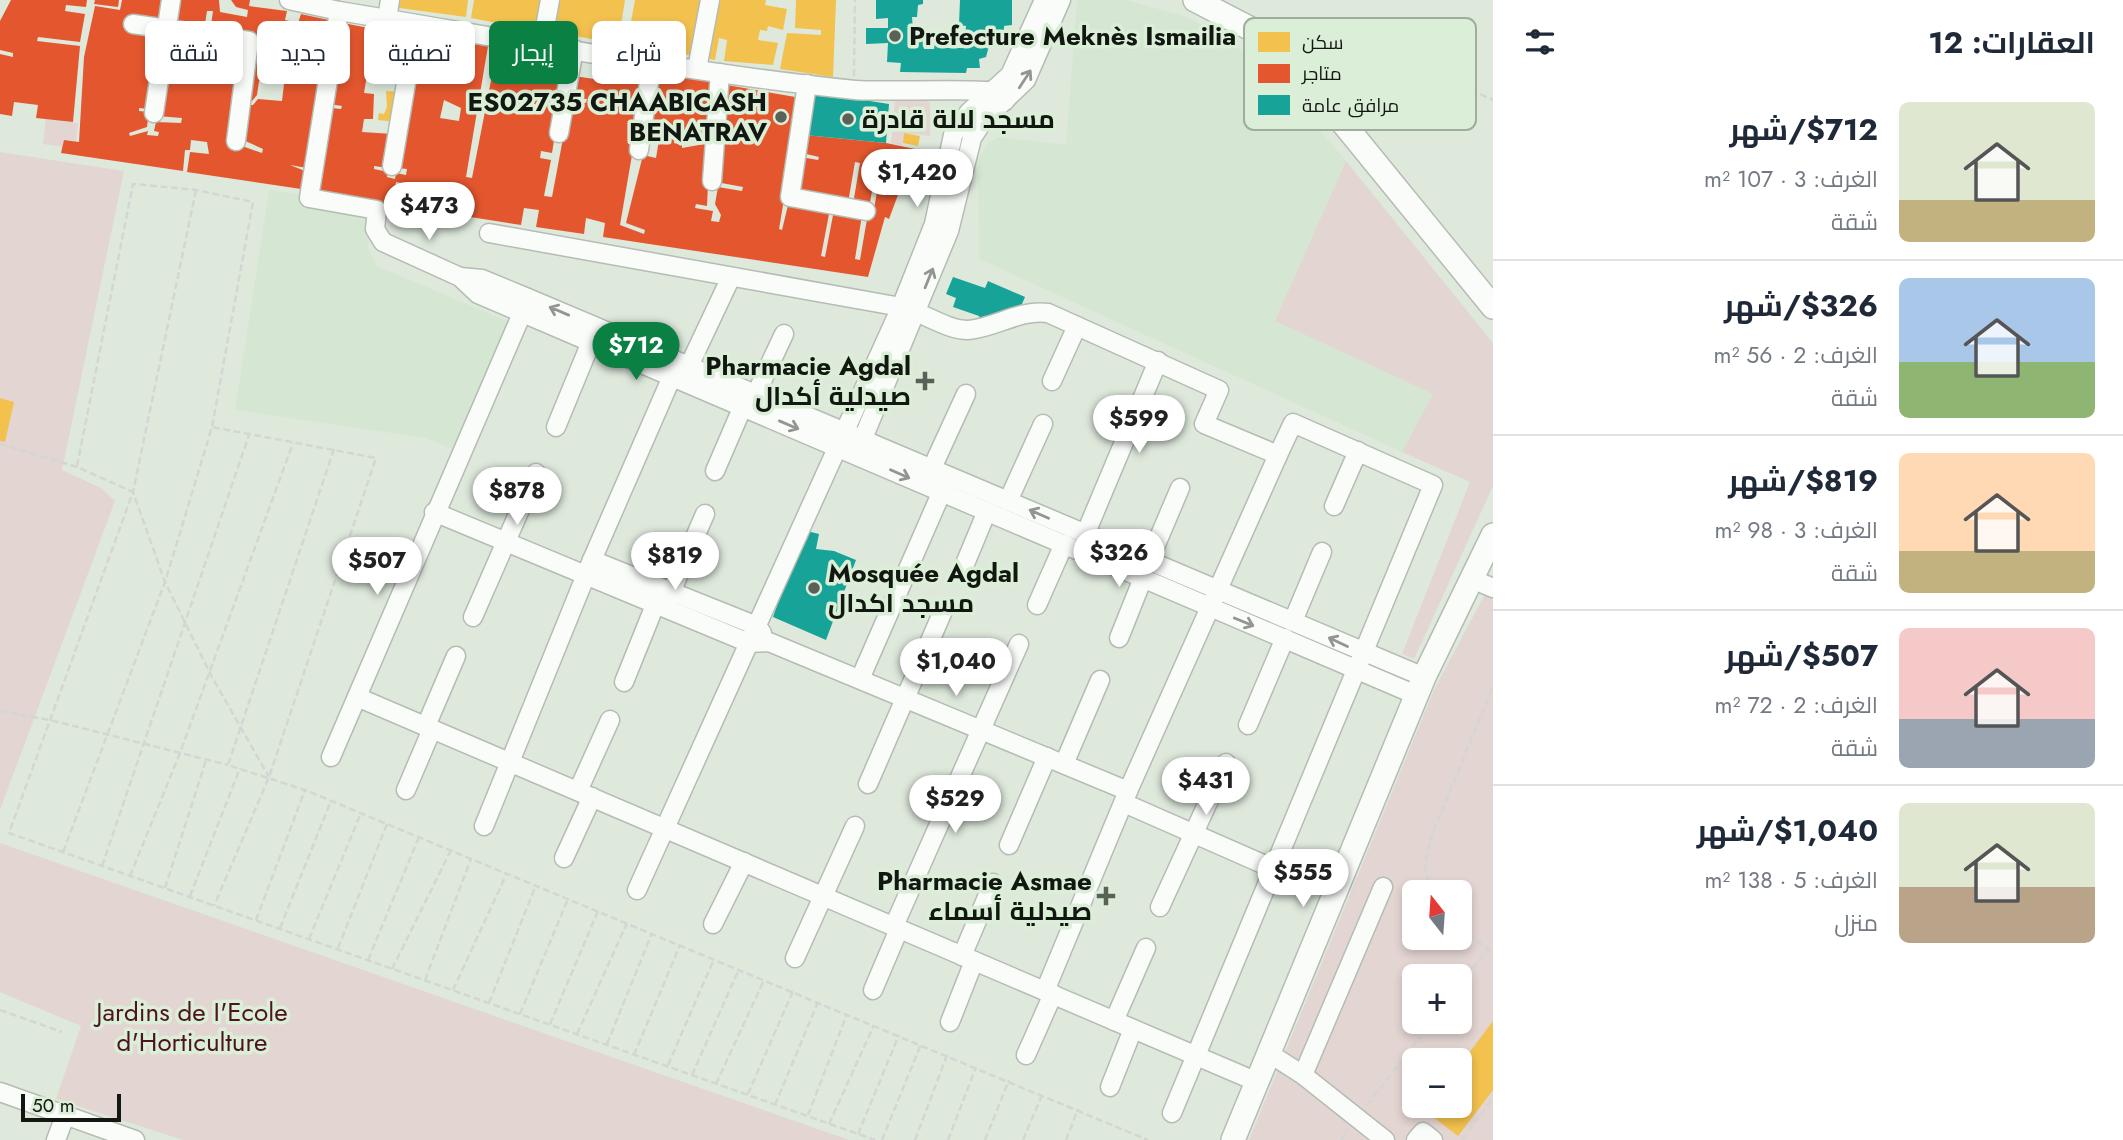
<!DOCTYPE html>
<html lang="ar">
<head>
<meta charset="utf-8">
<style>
	:root { --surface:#fff; --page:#f2f2f3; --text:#1f2937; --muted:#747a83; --line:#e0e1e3; --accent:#0b8043 }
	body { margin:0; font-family:Jost,Cairo,sans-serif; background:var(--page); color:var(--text); direction:rtl; height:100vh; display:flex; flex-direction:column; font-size:26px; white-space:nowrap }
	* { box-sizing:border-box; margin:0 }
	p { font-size:23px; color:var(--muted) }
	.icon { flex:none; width:38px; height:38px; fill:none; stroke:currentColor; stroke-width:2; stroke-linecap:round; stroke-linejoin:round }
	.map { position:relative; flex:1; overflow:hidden; direction:ltr }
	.sheet { display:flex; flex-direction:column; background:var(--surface); width:630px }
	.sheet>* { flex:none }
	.banner { position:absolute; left:21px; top:21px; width:665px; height:63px; direction:rtl; display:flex; gap:14px }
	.needle { width:46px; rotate:343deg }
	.controls { position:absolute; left:1402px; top:880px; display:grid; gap:14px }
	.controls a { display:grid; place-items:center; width:70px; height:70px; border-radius:10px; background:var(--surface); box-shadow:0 4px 10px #0003; font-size:35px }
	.scale { position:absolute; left:21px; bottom:18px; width:100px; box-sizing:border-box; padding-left:7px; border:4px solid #121811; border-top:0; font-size:19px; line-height:24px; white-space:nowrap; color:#121811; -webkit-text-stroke:5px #dbeed7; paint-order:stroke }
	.price { position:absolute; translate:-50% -60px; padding:0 16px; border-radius:24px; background:#fff; color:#222; font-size:23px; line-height:46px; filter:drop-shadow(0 2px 4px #0008) }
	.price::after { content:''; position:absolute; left:50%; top:42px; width:21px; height:16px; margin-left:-10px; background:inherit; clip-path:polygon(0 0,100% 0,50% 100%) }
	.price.on { background:var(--accent); color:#fff }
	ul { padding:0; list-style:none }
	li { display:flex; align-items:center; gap:21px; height:175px; padding:0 28px }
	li+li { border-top:2px solid var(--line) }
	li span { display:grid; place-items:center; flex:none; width:196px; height:140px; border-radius:10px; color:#555 }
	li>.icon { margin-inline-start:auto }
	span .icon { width:84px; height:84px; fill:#fffc; stroke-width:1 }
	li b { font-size:30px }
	h2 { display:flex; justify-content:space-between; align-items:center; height:84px; padding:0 28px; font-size:30px }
	.pill { padding:0 24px; border-radius:10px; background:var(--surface); box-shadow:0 4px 10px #0003; font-size:24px; line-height:63px }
	.pill.on { background:var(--accent); color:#fff }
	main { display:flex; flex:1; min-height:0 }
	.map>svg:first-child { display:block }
	.built { fill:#d5e7d2 }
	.green { fill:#e3d5d2; fill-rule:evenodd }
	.homes { fill:#f2c14e }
	.shops { fill:#e4572e; fill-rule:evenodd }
	.public { fill:#17a398 }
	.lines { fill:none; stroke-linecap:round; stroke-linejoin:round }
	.minor-casing { stroke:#b5bcb3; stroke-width:21 }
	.major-casing { stroke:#b5bcb3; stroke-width:26 }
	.path { stroke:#d3d6d2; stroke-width:2.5; stroke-dasharray:7 3.5; stroke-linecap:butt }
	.minor { stroke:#fafcfa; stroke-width:18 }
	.major { stroke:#fafcfa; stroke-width:23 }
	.oneway { stroke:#929591 }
	.poi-dot { fill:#596158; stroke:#dbeed7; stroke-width:2.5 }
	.labels { text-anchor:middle; stroke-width:7; stroke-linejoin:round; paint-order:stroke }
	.poi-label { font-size:26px; font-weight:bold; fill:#121811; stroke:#dbeed7; text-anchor:start }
	.park-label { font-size:26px; fill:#4e1321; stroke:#dbeed7 }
	.key { fill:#dbeed7; stroke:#9fae9c; stroke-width:2 }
	.key-label { font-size:19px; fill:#121811 }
</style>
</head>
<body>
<main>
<section class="sheet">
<h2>العقارات: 12<svg class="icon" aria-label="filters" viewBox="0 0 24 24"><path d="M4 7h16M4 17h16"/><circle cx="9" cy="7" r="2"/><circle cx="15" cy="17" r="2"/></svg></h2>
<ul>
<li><span style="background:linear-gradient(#dfe7d0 70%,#c2b280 0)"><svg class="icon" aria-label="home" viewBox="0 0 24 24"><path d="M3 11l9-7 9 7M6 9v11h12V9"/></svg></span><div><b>$712/شهر</b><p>الغرف: 3 · 107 m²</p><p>شقة</p></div></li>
<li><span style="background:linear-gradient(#a9c7e8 60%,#8fb573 0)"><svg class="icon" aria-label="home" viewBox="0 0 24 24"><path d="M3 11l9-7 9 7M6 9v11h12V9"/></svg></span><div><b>$326/شهر</b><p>الغرف: 2 · 56 m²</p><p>شقة</p></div></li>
<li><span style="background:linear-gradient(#ffd9b3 70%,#c2b280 0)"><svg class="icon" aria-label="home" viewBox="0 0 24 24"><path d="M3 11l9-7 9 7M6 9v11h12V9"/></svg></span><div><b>$819/شهر</b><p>الغرف: 3 · 98 m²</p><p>شقة</p></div></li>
<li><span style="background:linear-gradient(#f6c9c9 65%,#9aa5b1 0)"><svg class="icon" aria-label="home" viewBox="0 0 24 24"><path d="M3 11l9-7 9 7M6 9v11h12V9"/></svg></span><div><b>$507/شهر</b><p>الغرف: 2 · 72 m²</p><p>شقة</p></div></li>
<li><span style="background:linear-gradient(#dfe7d0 60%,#b9a48a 0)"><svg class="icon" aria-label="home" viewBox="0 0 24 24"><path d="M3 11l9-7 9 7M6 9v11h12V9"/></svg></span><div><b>$1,040/شهر</b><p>الغرف: 5 · 138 m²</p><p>منزل</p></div></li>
</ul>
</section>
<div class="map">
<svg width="1493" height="1140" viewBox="0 0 1493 1140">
	<rect width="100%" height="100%" fill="#dee9dc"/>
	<g class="built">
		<path d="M1077 0H1127L1190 18 1231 42 1269 70 1346 161 1275 321 1433 394 1402 452 979 259 978 160 988 143 999 137 1066 145Z"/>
		<path d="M269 190 306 195 371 211 368 247 377 266 507 321 453 449 425 438 235 410Z"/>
	</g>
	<g class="green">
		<path d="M895 100H925L930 103V136L905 133 902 145 891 143Z"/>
		<path d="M46 119 78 123 76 141 64 140 63 147 43 144Z"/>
		<path d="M0 152 124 171 62 470 101 488 115 501 0 810Z"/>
		<path d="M1346 161 1493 343V486L1414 659 1402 654 1470 482 1402 452 1433 394 1275 321Z"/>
		<path d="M1493 579V1140H1249L1434 690ZM1414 892H1460V938H1414ZM1414 976H1460V1022H1414ZM1414 1060H1460V1106H1414Z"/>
		<path d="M0 843 849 1140H183L56 1099 81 1026 0 992Z"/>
	</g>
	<g class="homes">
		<path d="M393 0H468L466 17 392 7Z"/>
		<path d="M474 0H545L539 31 471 18Z"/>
		<path d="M554 0H625L618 44 549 31Z"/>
		<path d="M635 0H704L693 56 627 43Z"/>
		<path d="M715 0H766L765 5 787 9 783 30 768 26 767 31 760 30 758 40 778 43 773 65 724 61 727 40 719 38 715 60 704 58Z"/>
		<path d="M796 0H836L833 77 780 69 787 33 821 35V30L795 28Z"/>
		<path d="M386 91 401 92 397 122 378 120 379 113 384 114 387 107Z"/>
		<path d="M904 133 920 136 918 146 903 143Z"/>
		<path d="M0 398 14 402 5 442 0 441Z"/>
		<path d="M1493 1021V1090L1458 1136 1425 1111 1429 1106H1460V1065Z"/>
	</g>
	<g class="shops">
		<path d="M11 0H87L86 7 66 5 65 11 85 14 80 42 38 37 37 41 80 46 73 122 36 118 38 105 14 102 12 116 0 114V54L13 57V53L0 50V21Z"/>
		<path d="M95 0H119L118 7 94 4Z"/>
		<path d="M122 0H165L150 109 139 108V111L149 112 147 127 129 133 130 136 148 131 147 135 158 136 159 132 154 131 156 122 181 123 182 118 157 116 170 32 184 35 182 65H185L188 35 243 43 239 145 262 153 263 149 241 139 245 105H253L258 99 282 101 284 84 259 81 257 95 252 101H246L256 37 210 32 213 11H207L204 31 171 26 175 0H219L220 12 247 17 248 10 236 7 231 0H250L249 6 287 11 285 20 298 23 301 14 333 21 328 47 308 43 298 51 296 58V63H299L300 56 311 47 327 51 307 168 290 165 305 171 301 189 187 172 190 152 209 154 207 142 191 140 190 150H185L183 171 61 153 64 140 79 142 84 57 95 6 120 10ZM264 36 276 37V58L261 56Z"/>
		<path d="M343 23 410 36 402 80 381 77V71L368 69 364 93 374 94 373 119H364L362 132 393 134 388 168 374 166V169L388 172 387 177 395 179 396 173 406 175 407 169 397 168 417 37 488 46 466 177 472 178 496 55 501 56 502 51 567 60 552 153 541 151 540 158 551 160 544 196 552 197 570 101 586 103 587 99 570 97 574 76 608 81 610 67 646 73 620 225 644 234 645 230 626 223 643 155 656 158 659 140 645 138 657 73 712 80 710 136 681 139V124H676L674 143 682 145V148L710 143 707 206 696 204 695 208 713 211 711 221 719 222 721 215 715 204 718 187 742 191 743 187 716 182 727 85 801 98 779 229 782 230 789 201 830 209 821 256 825 257 834 210 862 215 855 259 860 260 868 213 873 214 882 165 877 164 869 208 853 204 860 163 855 162 848 203 795 193 801 157 818 160 819 157 802 153 805 135 886 143 915 149 889 219 885 217 868 277 603 237 605 223 586 218 584 234 536 227 539 210 524 208 521 225 426 210 428 199 422 198 423 191 417 190V186L396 182 391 205 317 194 324 164 316 162 332 108 341 109 342 106 329 104ZM444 100 461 108 459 121 440 118Z"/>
	</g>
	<g class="public">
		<path d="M876 0H923V4L918 5 917 17H912L913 30 926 29 924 49H934L935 42H945L944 48H964L966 26 959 25 960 0H1012V25L1004 26V47L989 46 986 57 979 59 980 68H967L966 73 900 72 901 63 887 62 888 43 866 44V28H888V18L876 19Z"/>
		<path d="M812 92 889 104 886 143 805 135Z"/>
		<path d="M953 277 985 288 988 281 1025 297 1022 304 982 324 979 316 953 307 956 298 946 294Z"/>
		<path d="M803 530 819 534 816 549 834 551 856 560 826 640 773 617Z"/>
	</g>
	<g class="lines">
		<g class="minor-casing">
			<g id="minor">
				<path d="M289 0 339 11C510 39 682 72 855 90 877 92 996 88 1003 93L1005 101"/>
				<path d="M339 11 309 198 377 210 375 229 383 242 460 277 478 294 1416 695"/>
				<path d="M387 19 390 0"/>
				<path d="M133 24 249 41 236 141"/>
				<path d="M542 44 550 0"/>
				<path d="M697 69 710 0"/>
				<path d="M807 84 790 197 866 211"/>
				<path d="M154 113 171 0"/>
				<path d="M559 133 574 49"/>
				<path d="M639 150 652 62"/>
				<path d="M392 166 416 24"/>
				<path d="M712 181 720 73"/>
				<path d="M489 233 901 307C923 312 946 330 968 330 996 328 1019 309 1048 313L1219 390 1204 424 1278 455 1293 423 1433 485 1172 1113"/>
				<path d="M460 277 482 279 528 298 1424 677"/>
				<path d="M689 366 731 277"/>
				<path d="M1052 381 1077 326"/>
				<path d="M756 394 784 334"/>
				<path d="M556 427 591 342"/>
				<path d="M859 448 949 231 972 138 983 121 1026 80 1061 0"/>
				<path d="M932 468 966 394"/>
				<path d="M715 471 743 406"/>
				<path d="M1008 501 1043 424"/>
				<path d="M1334 506 1358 451"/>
				<path d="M434 512 749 643 769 642 1128 791"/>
				<path d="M1085 535 1158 361"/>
				<path d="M592 560 757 626 762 633"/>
				<path d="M1149 561 1180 488"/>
				<path d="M962 571 987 511"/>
				<path d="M1472 579 1493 588"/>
				<path d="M668 599 705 514"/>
				<path d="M1037 605 1064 544"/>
				<path d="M473 617 536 473"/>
				<path d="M1293 621 1322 552"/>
				<path d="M1119 638 1143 578"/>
				<path d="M860 679 946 482"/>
				<path d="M624 682 655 605"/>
				<path d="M357 697 1255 1081"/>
				<path d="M1248 725 1285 638"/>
				<path d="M426 726 456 656"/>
				<path d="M331 757 526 304"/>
				<path d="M1064 764 1100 680"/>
				<path d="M868 784 943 611"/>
				<path d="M406 790 432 729"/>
				<path d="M578 791 610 720"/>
				<path d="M1124 803 1306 883"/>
				<path d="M484 826 592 560 677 365"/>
				<path d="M1009 845 1047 757"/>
				<path d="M564 858 592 797"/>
				<path d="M1383 887 1303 1075 1385 1140"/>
				<path d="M637 890 901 307 934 224 953 135 969 112 1010 75 1044 0"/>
				<path d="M1160 907 1226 763"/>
				<path d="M713 924 744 862"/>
				<path d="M894 926 1019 644"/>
				<path d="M962 956 993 883"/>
				<path d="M795 958 855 826"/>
				<path d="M873 990 899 929"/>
				<path d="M1045 991 1128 791 1278 455"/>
				<path d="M1114 1021 1146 948"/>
				<path d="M950 1022 974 961"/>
				<path d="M1267 1052 1303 1075"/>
				<path d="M1026 1055 1053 994"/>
				<path d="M1110 1087 1133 1029"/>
				<path d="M0 1092 135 1140"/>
				<path d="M56 1140 65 1116"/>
				<path d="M1416 1140 1423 1132 1433 1140"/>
			</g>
		</g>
		<g class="major-casing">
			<g id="major">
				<path d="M1195 0 1255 31 1308 80 1493 307"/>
				<path d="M1233 1140 1424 677 1493 535"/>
			</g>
		</g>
		<g class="path">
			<path d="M854 76 855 0"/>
			<path d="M1345 100 1383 65 1405 59 1493 100"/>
			<path d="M196 190 133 492 165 582 212 677 269 777"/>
			<path d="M0 444 77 467 133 492 9 833 875 1140"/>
			<path d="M334 449 228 765 305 790 1148 1140"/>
			<path d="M77 466 133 184 196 190 253 202 212 427"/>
			<path d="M0 711 50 720 228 765"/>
			<path d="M63 852 165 582 212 427 376 458 269 777 214 906"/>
			<path d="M102 866 249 435"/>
			<path d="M130 876 180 753 293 443"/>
			<path d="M165 888 206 760"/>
			<path d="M1430 892 1425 865 1430 840 1493 686"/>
			<path d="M190 896 240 768"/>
			<path d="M256 920 305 790"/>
			<path d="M280 928 331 801"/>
			<path d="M1460 928 1493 953"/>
			<path d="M309 939 361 813"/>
			<path d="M338 948 387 824"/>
			<path d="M368 960 419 837"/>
			<path d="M392 969 451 850"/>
			<path d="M425 980 471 859"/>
			<path d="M1460 986 1488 949"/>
			<path d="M453 990 507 873"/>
			<path d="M489 1003 536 885"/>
			<path d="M0 1010 62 1032"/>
			<path d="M520 1014 568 899"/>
			<path d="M550 1024 598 911"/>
			<path d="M577 1034 627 923"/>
			<path d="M607 1044 652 933"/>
			<path d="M634 1055 680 945"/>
			<path d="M668 1065 714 959"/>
			<path d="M692 1075 739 969"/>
			<path d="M716 1084 764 980"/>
			<path d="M748 1094 793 991"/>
			<path d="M775 1105 818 1002"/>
			<path d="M1367 1105 1432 1022"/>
			<path d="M808 1115 847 1014"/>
			<path d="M829 1124 874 1025"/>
			<path d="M858 1134 899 1035"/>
			<path d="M882 1140 921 1044"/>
			<path d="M915 1140 947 1055"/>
			<path d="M948 1140 976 1067"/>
			<path d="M985 1140 1009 1080"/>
			<path d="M1023 1140 1042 1095"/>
			<path d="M1066 1140 1078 1109"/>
			<path d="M1341 1140 1348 1130"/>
			<path d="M1462 1140 1493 1098"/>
		</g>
		<use href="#minor" class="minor"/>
		<use href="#major" class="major"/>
	</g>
	<defs><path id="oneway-shaft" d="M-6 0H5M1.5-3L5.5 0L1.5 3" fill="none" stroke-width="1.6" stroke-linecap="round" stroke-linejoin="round" transform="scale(1.75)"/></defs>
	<g class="oneway">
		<use href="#oneway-shaft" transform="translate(1025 79) rotate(-57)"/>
		<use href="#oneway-shaft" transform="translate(929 278) rotate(-68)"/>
		<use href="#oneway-shaft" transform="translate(559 311) rotate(-157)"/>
		<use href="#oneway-shaft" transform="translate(789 425) rotate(23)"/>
		<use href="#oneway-shaft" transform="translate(900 474) rotate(24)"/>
		<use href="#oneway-shaft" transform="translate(1039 514) rotate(-156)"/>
		<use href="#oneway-shaft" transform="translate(1244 622) rotate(22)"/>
		<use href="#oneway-shaft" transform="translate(1338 642) rotate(-155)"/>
	</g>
	<g class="poi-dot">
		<circle cx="895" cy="36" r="7"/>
		<circle cx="781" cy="117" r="7"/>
		<circle cx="848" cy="119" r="7"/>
		<path d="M921.5 370.5h7v7h7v7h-7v7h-7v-7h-7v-7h7z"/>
		<circle cx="814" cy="588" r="7"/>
		<path d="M1102.5 885.5h7v7h7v7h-7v7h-7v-7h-7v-7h7z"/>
	</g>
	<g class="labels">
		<g class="poi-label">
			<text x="909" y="45">Prefecture Meknès Ismailia</text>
			<text x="767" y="111" text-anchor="end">ES02735 CHAABICASH<tspan x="767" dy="30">BENATRAV</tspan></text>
			<text x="862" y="128">مسجد لالة قادرة</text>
			<text x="911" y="375" text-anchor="end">Pharmacie Agdal<tspan x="911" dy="30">صيدلية أكدال</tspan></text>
			<text x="828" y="582">Mosquée Agdal<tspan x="828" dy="30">مسجد اكدال</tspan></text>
			<text x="1092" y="890" text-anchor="end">Pharmacie Asmae<tspan x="1092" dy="30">صيدلية أسماء</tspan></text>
		</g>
		<g class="park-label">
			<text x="192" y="1021">Jardins de I'Ecole<tspan x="192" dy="30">d'Horticulture</tspan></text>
		</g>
	</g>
	<rect x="1244" y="18" width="232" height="112" rx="10" class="key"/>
	<rect x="1258" y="32" width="32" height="20" fill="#f2c14e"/>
	<rect x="1258" y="64" width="32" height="19" fill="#e4572e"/>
	<rect x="1258" y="95" width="32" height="20" fill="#17a398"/>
	<g class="key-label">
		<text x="1302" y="49">سكن</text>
		<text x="1302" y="80">متاجر</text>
		<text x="1302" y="112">مرافق عامة</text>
	</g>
</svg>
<div class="controls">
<a><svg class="needle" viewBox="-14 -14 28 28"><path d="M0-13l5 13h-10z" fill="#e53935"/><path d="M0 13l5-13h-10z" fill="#747a83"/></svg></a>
<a>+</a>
<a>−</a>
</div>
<div class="scale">50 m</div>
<b class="price" style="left:917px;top:209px">$1,420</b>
<b class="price" style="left:429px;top:242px">$473</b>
<b class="price on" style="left:636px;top:382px">$712</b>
<b class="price" style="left:1139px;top:455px">$599</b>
<b class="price" style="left:517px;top:527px">$878</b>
<b class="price" style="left:1119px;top:589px">$326</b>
<b class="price" style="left:675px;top:592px">$819</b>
<b class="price" style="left:377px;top:597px">$507</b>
<b class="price" style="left:956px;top:698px">$1,040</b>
<b class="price" style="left:1206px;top:817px">$431</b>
<b class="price" style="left:955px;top:835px">$529</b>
<b class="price" style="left:1303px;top:909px">$555</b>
<div class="banner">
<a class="pill">شراء</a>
<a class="pill on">إيجار</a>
<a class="pill">تصفية</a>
<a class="pill">جديد</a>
<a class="pill">شقة</a>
</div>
</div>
</main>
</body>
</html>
